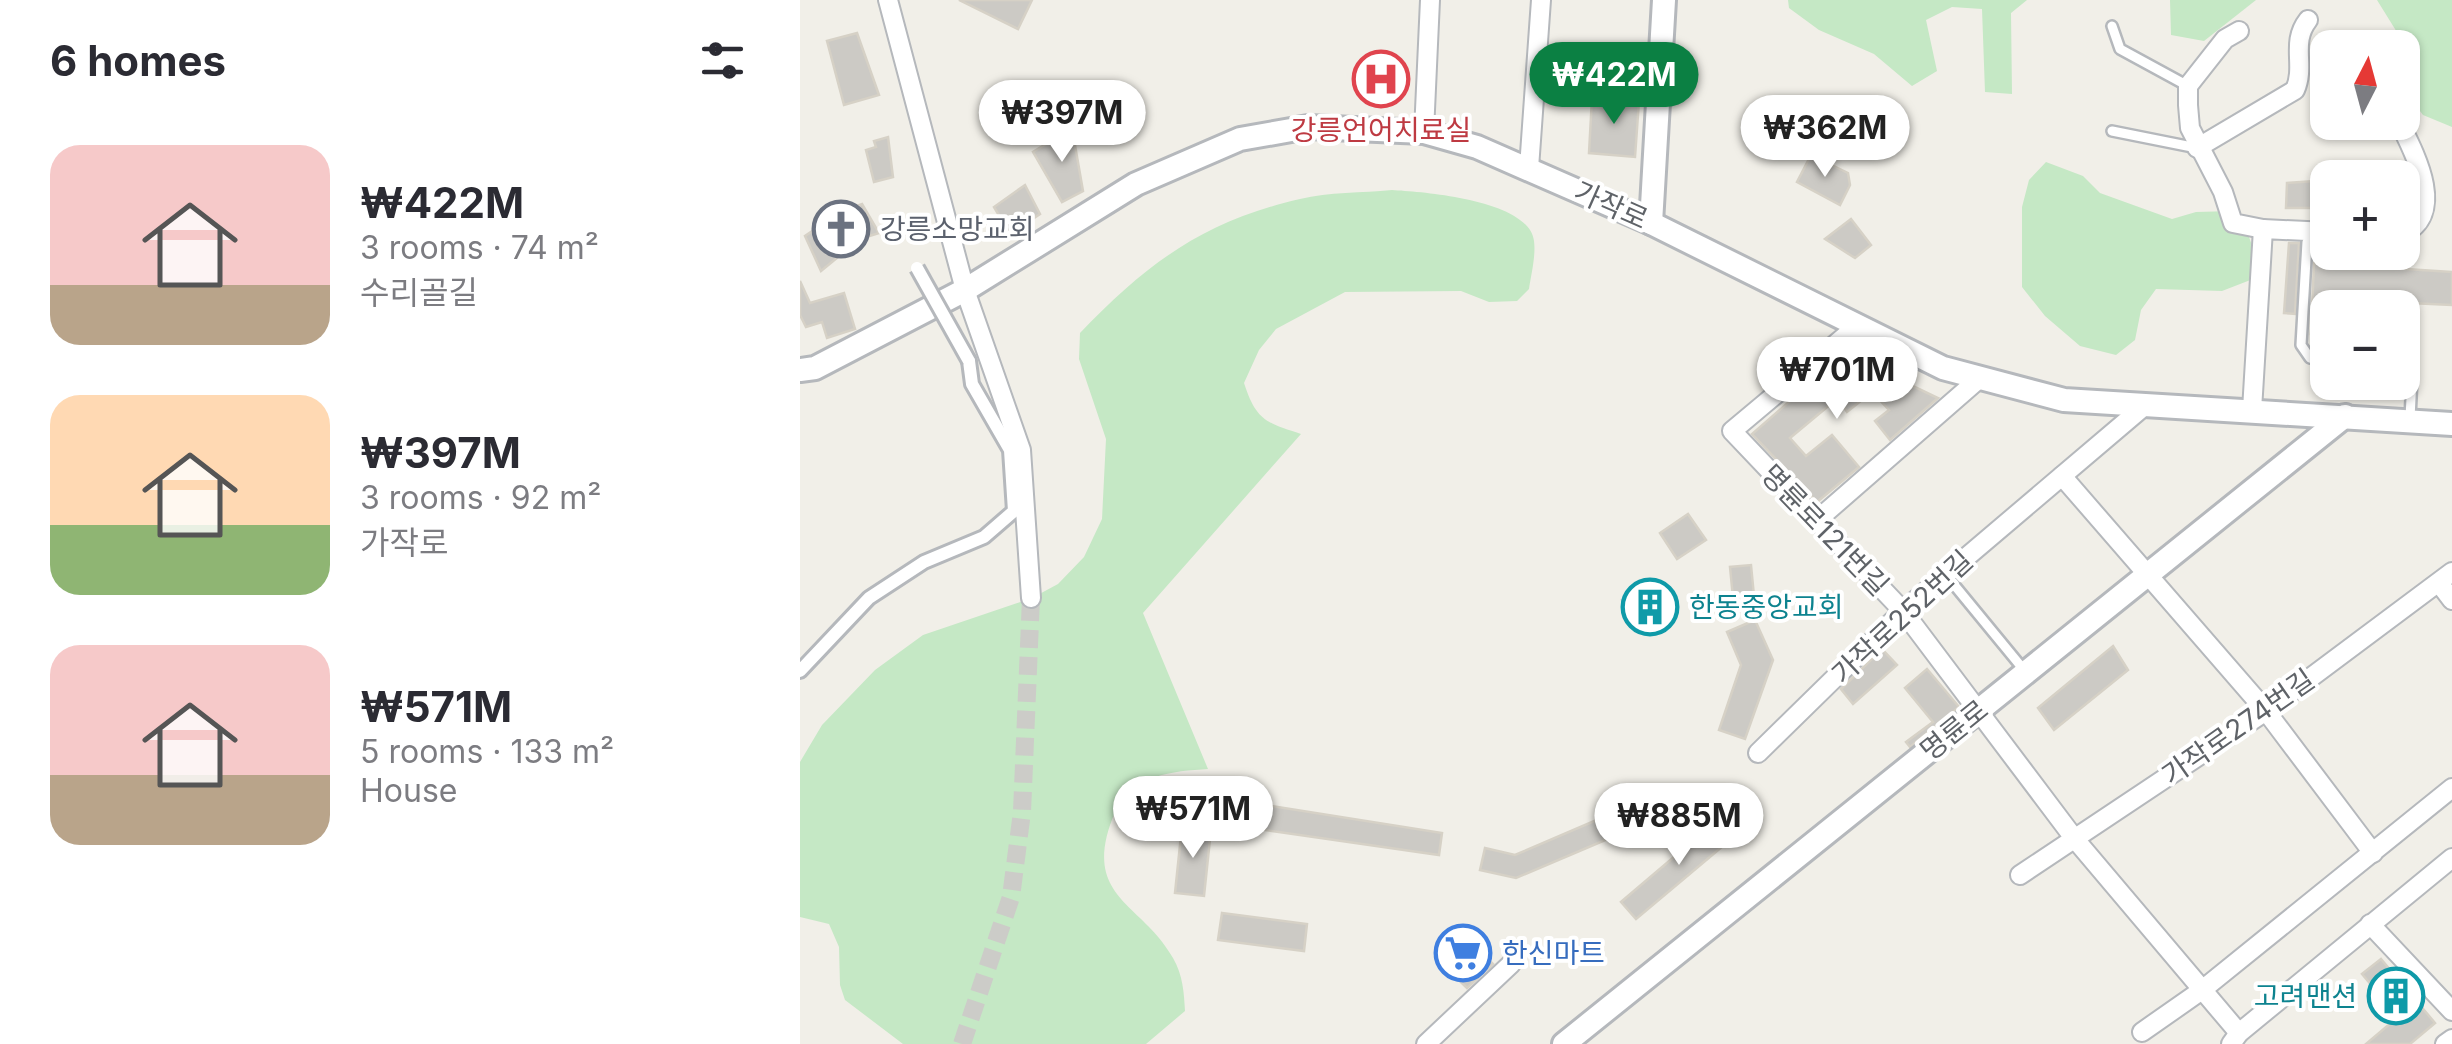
<!DOCTYPE html>
<html lang="en">
<head>
<meta charset="utf-8">
<style>
	:root { --surface:#fff; --page:#f2f2f3; --text:#2b2b33; --muted:#7c7c81; --accent:#0b8043 }
	body { margin:0; font-family:Inter,"Noto Sans KR",sans-serif; background:var(--page); color:var(--text); height:100vh; display:flex; flex-direction:column; font-size:38px; white-space:nowrap }
	* { box-sizing:border-box; margin:0 }
	p { font-size:32px; color:var(--muted) }
	.icon { flex:none; width:55px; height:55px; fill:none; stroke:currentColor; stroke-width:2; stroke-linecap:round; stroke-linejoin:round }
	.map { position:relative; flex:1; overflow:hidden }
	.details { display:flex; flex-direction:column; background:var(--surface); width:800px }
	.details>* { flex:none }
	.needle { width:65px; rotate:6deg }
	.fabs { position:absolute; left:1510px; top:30px; display:grid; gap:20px }
	.fabs a { display:grid; place-items:center; width:110px; height:110px; border-radius:20px; background:var(--surface); box-shadow:0 2px 8px #0004; font-size:50px }
	.price { position:absolute; translate:-50% -85px; padding:0 22px; border-radius:35px; background:#fff; color:#222; font-size:32px; line-height:65px; filter:drop-shadow(0 2px 5px #0008) }
	.price::after { content:''; position:absolute; left:50%; top:60px; width:30px; height:22px; margin-left:-15px; background:inherit; clip-path:polygon(0 0,100% 0,50% 100%) }
	.price.selected { background:var(--accent); color:#fff }
	ul { padding:0; list-style:none }
	li { display:flex; align-items:center; gap:30px; height:250px; padding:0 50px }
	li span { display:grid; place-items:center; flex:none; width:280px; height:200px; border-radius:30px; color:#555 }
	li>.icon { margin-inline-start:auto }
	span .icon { width:120px; height:120px; fill:#fffc; stroke-width:1 }
	li b { font-size:42px }
	h2 { display:flex; justify-content:space-between; align-items:center; height:120px; padding:0 50px; font-size:42px }
	main { display:flex; flex:1; min-height:0 }
	.map>svg:first-child { display:block }
	.green { fill:#c5e8c5 }
	.building { fill:#cccac5; stroke:#d6d1c6; stroke-width:2.5 }
	.lines { fill:none; stroke-linecap:round; stroke-linejoin:round }
	.minor-tunnel { stroke:#ccccc8; stroke-width:18; stroke-dasharray:18 9; stroke-linecap:butt }
	.service-casing { stroke:#b5b8bc; stroke-width:14 }
	.pedestrian-casing { stroke:#b5b8bc; stroke-width:18 }
	.minor-casing { stroke:#b5b8bc; stroke-width:22 }
	.tertiary-casing { stroke:#b5b8bc; stroke-width:28 }
	.service { stroke:#fff; stroke-width:9 }
	.pedestrian { stroke:#fff; stroke-width:12 }
	.minor { stroke:#fff; stroke-width:18 }
	.tertiary { stroke:#fff; stroke-width:22 }
	.pedestrian-bridge-casing { stroke:#b5b8bc; stroke-width:18; stroke-linecap:butt }
	.pedestrian-bridge { stroke:#fff; stroke-width:12 }
	.labels { text-anchor:middle; stroke-width:8; stroke-linejoin:round; paint-order:stroke }
	.health-label { font-size:28px; fill:#be3a42; stroke:#fff }
	.street-label { font-size:28px; fill:#5f6368; stroke:#fff }
	.worship-label { font-size:28px; fill:#5b616d; stroke:#fff; text-anchor:start }
	.culture-label { font-size:28px; fill:#0d838f; stroke:#fff; text-anchor:start }
	.shop-label { font-size:28px; fill:#366cbe; stroke:#fff; text-anchor:start }
</style>
</head>
<body>
<main>
<section class="details">
<h2>6 homes<svg class="icon" aria-label="filters" viewBox="0 0 24 24"><path d="M4 7h16M4 17h16"/><circle cx="9" cy="7" r="2"/><circle cx="15" cy="17" r="2"/></svg></h2>
<ul>
<li><span style="background:linear-gradient(#f6c9c9 70%,#b9a48a 0)"><svg class="icon" aria-label="home" viewBox="0 0 24 24"><path d="M3 11l9-7 9 7M6 9v11h12V9"/></svg></span><div><b>₩422M</b><p>3 rooms · 74 m²</p><p>수리골길</p></div></li>
<li><span style="background:linear-gradient(#ffd9b3 65%,#8fb573 0)"><svg class="icon" aria-label="home" viewBox="0 0 24 24"><path d="M3 11l9-7 9 7M6 9v11h12V9"/></svg></span><div><b>₩397M</b><p>3 rooms · 92 m²</p><p>가작로</p></div></li>
<li><span style="background:linear-gradient(#f6c9c9 65%,#b9a48a 0)"><svg class="icon" aria-label="home" viewBox="0 0 24 24"><path d="M3 11l9-7 9 7M6 9v11h12V9"/></svg></span><div><b>₩571M</b><p>5 rooms · 133 m²</p><p>House</p></div></li>
</ul>
</section>
<div class="map">
<svg width="1652" height="1044" viewBox="0 0 1652 1044">
	<rect width="100%" height="100%" fill="#f1efe8"/>
	<g class="green">
		<path d="M988 0H1227L1211 13 1212 94 1185 92 1182 9 1152 7 1126 20 1137 71 1112 86 1074 54 1019 30 989 8Z"/>
		<path d="M1370 0H1456L1404 41 1371 35Z"/>
		<path d="M1577 0H1652V127L1623 115 1605 91 1608 50Z"/>
		<path d="M1246 162 1283 176 1300 193 1372 219 1396 212 1433 211C1450 233 1458 252 1453 279L1422 291 1356 289 1341 310 1335 340 1316 355 1280 346 1245 316 1222 287V207L1229 180Z"/>
		<path d="M592 190C625 192 729 200 734 241 736 256 731 275 729 289L717 301 689 302 661 291 545 292 476 329 459 350 444 383C456 420 466 423 501 434L343 613 408 769C373 771 331 775 315 812 279 898 341 901 373 958 383 975 384 993 385 1011L346 1044H103L45 1000 40 985 39 947 29 924 0 917V762L22 725 75 670 123 635 232 598 258 584 284 557 302 519 306 439 279 359 280 333C347 263 404 221 500 199 529 192 562 193 592 190Z"/>
	</g>
	<g class="building">
		<path d="M159 0H232L218 29Z"/>
		<path d="M57 33 79 95 44 105 27 41Z"/>
		<path d="M792 98 839 101 835 157 789 153Z"/>
		<path d="M272 128 283 191 262 202 233 152Z"/>
		<path d="M88 137 93 177 74 182 66 150 76 147 74 141Z"/>
		<path d="M1011 155 1048 173 1050 185 1040 205 997 182Z"/>
		<path d="M1592 164 1605 165 1612 199 1602 200V178H1556V174Z"/>
		<path d="M1528 180V208H1486L1487 183Z"/>
		<path d="M225 185 240 214 210 234 194 207Z"/>
		<path d="M62 204 79 233 60 239 21 271 5 236 40 212Z"/>
		<path d="M1051 219 1071 245 1055 258 1025 239Z"/>
		<path d="M1489 243H1499L1495 314 1484 313Z"/>
		<path d="M1514 263 1652 272V305L1588 302V308H1528V335L1511 334Z"/>
		<path d="M0 281 10 303 44 293 55 329 27 338 22 322 6 327 0 315Z"/>
		<path d="M1044 354 1062 367 1092 376 1138 398 1090 440 1075 421 1089 410 1072 392 1047 412 1038 398 990 438 1006 456 1032 435 1059 467 1017 502 952 434Z"/>
		<path d="M888 514 906 540 877 559 860 533Z"/>
		<path d="M951 565 954 596 933 598 930 567Z"/>
		<path d="M855 583 858 593 868 590 877 601 874 613 828 624 822 600 843 595 841 586Z"/>
		<path d="M955 620 973 660 945 739 919 730 941 665 927 632Z"/>
		<path d="M1313 646 1328 670 1254 730 1238 708Z"/>
		<path d="M1082 649 1097 665 1053 704 1041 689Z"/>
		<path d="M1127 669 1159 707 1110 747 1106 742 1133 722 1105 688Z"/>
		<path d="M414 797 642 833 639 855 410 822Z"/>
		<path d="M841 801 850 821 716 878 680 870 685 848 715 855Z"/>
		<path d="M921 817 936 835 836 919 821 902Z"/>
		<path d="M382 826 411 830 404 896 375 893Z"/>
		<path d="M422 913 507 924 504 951 418 940Z"/>
		<path d="M660 932 693 964 667 988 635 957Z"/>
		<path d="M1581 959 1635 1023 1610 1044H1566L1598 1017 1562 974Z"/>
	</g>
	<g class="lines">
		<path class="minor-tunnel" d="M162 1044 211 897 222 812 231 598"/>
		<g class="service-casing">
			<g id="service">
				<path d="M1312 26 1320 49 1388 86"/>
				<path d="M1312 131 1397 148"/>
				<path d="M1507 242 1501 345 1510 358 1528 362"/>
				<path d="M1610 418 1613 358"/>
				<path d="M1146 575 1224 670"/>
			</g>
		</g>
		<g class="pedestrian-casing">
			<path id="pedestrian" d="M0 671 69 598 124 562 184 537 214 511 210 450 172 384 169 361"/>
		</g>
		<g class="minor-casing">
			<g id="minor">
				<path d="M88 0 165 290 221 450 231 598"/>
				<path d="M1439 31 1425 39 1388 86V105L1390 128 1423 192 1433 223 1463 229"/>
				<path d="M1599 122C1614 152 1648 214 1602 234"/>
				<path d="M624 132 630 0"/>
				<path d="M1397 148 1495 90C1506 65 1490 43 1508 20"/>
				<path d="M729 168 741 0"/>
				<path d="M1056 327 932 431 1103 611 1274 838 1439 1033"/>
				<path d="M1452 410 1463 229 1528 232"/>
				<path d="M1262 476 1466 711 1573 853"/>
				<path d="M1016 521 1180 378"/>
				<path d="M1639 583 1652 600"/>
				<path d="M958 753 1103 611 1342 408"/>
				<path d="M1220 875 1466 711 1652 572"/>
				<path d="M1570 924 1652 1011"/>
				<path d="M1342 1032 1402 990 1652 788"/>
				<path d="M626 1044 711 964"/>
				<path d="M1431 1044 1439 1033 1652 858"/>
				<path d="M1645 1044 1652 1039"/>
			</g>
		</g>
		<g class="tertiary-casing">
			<g id="tertiary">
				<path d="M851 223 864 0"/>
				<path d="M0 370 15 368 165 290 336 184 440 139 508 127 624 132 677 147 851 223 1143 368 1264 400 1652 424"/>
				<path d="M764 1044 1545 416"/>
			</g>
		</g>
		<use href="#service" class="service"/>
		<use href="#pedestrian" class="pedestrian"/>
		<use href="#minor" class="minor"/>
		<use href="#tertiary" class="tertiary"/>
		<g class="pedestrian-bridge-casing">
			<path id="pedestrian-bridge" d="M117 268 169 361"/>
		</g>
		<use href="#pedestrian-bridge" class="pedestrian-bridge"/>
	</g>
	<defs>
		<g id="hospital-ring" transform="scale(2.875)"><circle r="9.5" fill="#fff" stroke="#e0444e" stroke-width="1.5"/><path d="M-5-5h3v3.5h4V-5h3V5h-3V1.5h-4V5h-3Z" fill="#e0444e"/></g>
		<g id="church-ring" transform="scale(2.875)"><circle r="9.5" fill="#fff" stroke="#6b7280" stroke-width="1.5"/><path d="M-1.2-6h2.4v3.5h3.3v2.4h-3.3V6h-2.4V-.1h-3.3v-2.4h3.3Z" fill="#6b7280"/></g>
		<g id="building-ring" transform="scale(2.875)"><circle r="9.5" fill="#fff" stroke="#0f9aa8" stroke-width="1.5"/><path d="M-4-6H4V6H1V3H-1V6H-4ZM-2.5-4.3h1.7v1.8h-1.7ZM.8-4.3h1.7v1.8H.8ZM-2.5-1h1.7V.8h-1.7ZM.8-1h1.7V.8H.8Z" fill="#0f9aa8"/></g>
		<g id="supermarket-ring" transform="scale(2.875)"><circle r="9.5" fill="#fff" stroke="#3f7fe0" stroke-width="1.5"/><path d="M-6-5.5h2.5l.6 2H6L4.5 2H-2.5L-4.4-4H-6ZM-1.5 3.2a1.3 1.3 0 1 0 .1 0ZM3 3.2a1.3 1.3 0 1 0 .1 0Z" fill="#3f7fe0"/></g>
	</defs>
	<g fill-rule="evenodd">
		<use href="#hospital-ring" x="581" y="79"/>
		<use href="#church-ring" x="41" y="229"/>
		<use href="#building-ring" x="850" y="607"/>
		<use href="#supermarket-ring" x="663" y="953"/>
		<use href="#building-ring" x="1596" y="996"/>
	</g>
	<g class="labels">
		<g class="health-label">
			<text x="581" y="140">강릉언어치료실</text>
		</g>
		<g class="street-label">
			<text transform="translate(811 205) rotate(24)" y="10">가작로</text>
			<text transform="translate(1025 530) rotate(46)" y="10">명륜로121번길</text>
			<text transform="translate(1102 617) rotate(-43)" y="10">가작로252번길</text>
			<text transform="translate(1438 727) rotate(-35)" y="10">가작로274번길</text>
			<text transform="translate(1154 730) rotate(-39)" y="10">명륜로</text>
		</g>
		<g class="worship-label">
			<text x="80" y="239">강릉소망교회</text>
		</g>
		<g class="culture-label">
			<text x="889" y="617">한동중앙교회</text>
			<text x="1557" y="1006" text-anchor="end">고려맨션</text>
		</g>
		<g class="shop-label">
			<text x="702" y="963">한신마트</text>
		</g>
	</g>
</svg>
<div class="fabs">
<a><svg class="needle" viewBox="-14 -14 28 28"><path d="M0-13l5 13h-10z" fill="#e53935"/><path d="M0 13l5-13h-10z" fill="#7c7c81"/></svg></a>
<a>+</a>
<a>−</a>
</div>
<b class="price selected" style="left:814px;top:127px">₩422M</b>
<b class="price" style="left:262px;top:165px">₩397M</b>
<b class="price" style="left:1025px;top:180px">₩362M</b>
<b class="price" style="left:1037px;top:422px">₩701M</b>
<b class="price" style="left:393px;top:861px">₩571M</b>
<b class="price" style="left:879px;top:868px">₩885M</b>
</div>
</main>
</body>
</html>
